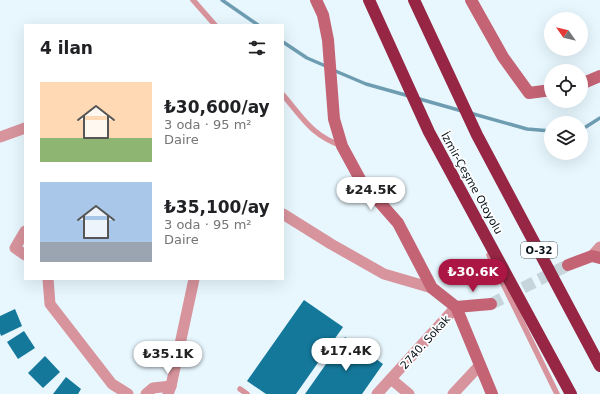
<!DOCTYPE html>
<html lang="tr">
<head>
<meta charset="utf-8">
<style>
	:root { --surface:#fff; --page:#f6f6f6; --text:#202124; --muted:#757577; --accent:#ab1645 }
	body { margin:0; font-family:"DejaVu Sans",sans-serif; background:var(--page); color:var(--text); height:100vh; display:flex; flex-direction:column; font-size:15px; white-space:nowrap }
	* { box-sizing:border-box; margin:0 }
	p { font-size:13px; color:var(--muted) }
	.icon { flex:none; width:22px; height:22px; fill:none; stroke:currentColor; stroke-width:2; stroke-linecap:round; stroke-linejoin:round }
	.map { position:relative; flex:1; overflow:hidden }
	.details { position:absolute; left:24px; top:24px; width:260px; height:256px; display:flex; flex-direction:column; background:var(--surface); border-radius:0px; box-shadow:0 4px 16px #0002 }
	.details>* { flex:none }
	.needle { width:26px; rotate:304deg }
	.fabs { position:absolute; left:544px; top:12px; display:grid; gap:8px }
	.fabs a { display:grid; place-items:center; width:44px; height:44px; border-radius:50%; background:var(--surface); box-shadow:0 4px 16px #0002; font-size:20px }
	.price { position:absolute; translate:-50% -34px; padding:0 9px; border-radius:14px; background:#fff; color:#222; font-size:13px; line-height:26px; filter:drop-shadow(0 1px 2px #0008) }
	.price::after { content:''; position:absolute; left:50%; top:24px; width:12px; height:9px; margin-left:-6px; background:inherit; clip-path:polygon(0 0,100% 0,50% 100%) }
	.price.current { background:var(--accent); color:#fff }
	ul { padding:0; list-style:none }
	li { display:flex; align-items:center; gap:12px; height:100px; padding:0 16px }
	li span { display:grid; place-items:center; flex:none; width:112px; height:80px; border-radius:0px; color:#555 }
	li>.icon { margin-inline-start:auto }
	span .icon { width:48px; height:48px; fill:#fffc; stroke-width:1 }
	li b { font-size:17px }
	h2 { display:flex; justify-content:space-between; align-items:center; height:48px; padding:0 16px; font-size:17px }
	.map>svg:first-child { display:block }
	.lines { fill:none; stroke-linecap:round; stroke-linejoin:round }
	.stream { stroke:#6e9db2; stroke-width:3.5 }
	.building { fill:#14789b }
	.secondary-tunnel { stroke:#c6d4db; stroke-width:12; stroke-dasharray:12 6; stroke-linecap:butt }
	.lane { stroke:#d8949d; stroke-width:5.5 }
	.street { stroke:#d8949d; stroke-width:11 }
	.secondary { stroke:#c46374; stroke-width:12 }
	.highway { stroke:#962643; stroke-width:12 }
	.labels { text-anchor:middle; stroke-width:3.5; stroke-linejoin:round; paint-order:stroke }
	.shield { fill:#fff; stroke:#50585d; stroke-width:1 }
	.shield-label { font-size:10px; font-weight:bold; fill:#051117 }
	.street-label { font-size:11px; fill:#051117; stroke:#fff }
</style>
</head>
<body>
<div class="map">
<svg width="600" height="394" viewBox="0 0 600 394">
	<rect width="100%" height="100%" fill="#e8f7fe"/>
	<g class="lines">
		<g class="stream">
			<path d="M222 0 258 25"/>
			<path d="M283 42 307 58 328 67"/>
			<path d="M333 70 366 84 409 96"/>
			<path d="M416 98 462 111"/>
			<path d="M470 113 527 129 551 131"/>
			<path d="M581 130 600 118"/>
		</g>
	</g>
	<g class="building">
		<path d="M304 300 343 327 296 394H266L247 381Z"/>
		<path d="M15 309 22 326 1 336 0 333V316Z"/>
		<path d="M24 331 35 348 18 359 7 342Z"/>
		<path d="M345 337 383 364 362 394H305Z"/>
		<path d="M45 356 60 372 43 388 28 373Z"/>
		<path d="M66 377 81 389 78 394H53Z"/>
	</g>
	<g class="lines">
		<path class="secondary-tunnel" d="M491 304 568 265"/>
		<g class="lane">
			<path d="M193 0 215 25"/>
			<path d="M283 95C303 118 311 135 342 146"/>
			<path d="M489 255 557 394"/>
			<path d="M240 389 247 394"/>
		</g>
		<g class="street">
			<path d="M0 137 25 128"/>
			<path d="M283 214 331 244 384 274 432 288"/>
			<path d="M25 231 15 248 25 255"/>
			<path d="M592 256 600 247"/>
			<path d="M48 279 50 304 112 384 128 394"/>
			<path d="M391 379 409 394"/>
			<path d="M171 386 194 279"/>
			<path d="M146 394 153 388 171 386 168 394"/>
			<path d="M377 394 456 307"/>
			<path d="M453 394 480 365"/>
		</g>
		<g class="secondary">
			<path d="M316 0 323 15 328 40 334 119 342 146 361 181 398 223 432 288 456 307 492 394"/>
			<path d="M471 0 503 57 529 93 551 90"/>
			<path d="M581 84 600 76"/>
			<path d="M568 265 592 256 600 258"/>
			<path d="M456 307 491 304"/>
		</g>
		<g class="highway">
			<path d="M369 0 429 132 571 394"/>
			<path d="M414 0 477 135 600 366"/>
		</g>
	</g>
	<g class="labels">
		<rect class="shield" x="521" y="242" width="36" height="16" rx="3"/>
		<g class="shield-label">
			<text x="539" y="254">O-32</text>
		</g>
		<g class="street-label">
			<text transform="translate(472 183) rotate(61)" y="4">İzmir-Çeşme Otoyolu</text>
			<text transform="translate(425 342) rotate(-48)" y="4">2740. Sokak</text>
		</g>
	</g>
</svg>
<div class="fabs">
<a><svg class="needle" viewBox="-14 -14 28 28"><path d="M0-13l5 13h-10z" fill="#e53935"/><path d="M0 13l5-13h-10z" fill="#757577"/></svg></a>
<a><svg class="icon" aria-label="locate" viewBox="0 0 24 24"><circle cx="12" cy="12" r="6"/><path d="M12 2v4M12 18v4M2 12h4M18 12h4"/></svg></a>
<a><svg class="icon" aria-label="layers" viewBox="0 0 24 24"><path d="M12 4l9 5-9 5-9-5zM3 14l9 5 9-5"/></svg></a>
</div>
<b class="price" style="left:371px;top:211px">₺24.5K</b>
<b class="price current" style="left:473px;top:293px">₺30.6K</b>
<b class="price" style="left:346px;top:372px">₺17.4K</b>
<b class="price" style="left:168px;top:375px">₺35.1K</b>
<section class="details">
<h2>4 ilan<svg class="icon" aria-label="filters" viewBox="0 0 24 24"><path d="M4 7h16M4 17h16"/><circle cx="9" cy="7" r="2"/><circle cx="15" cy="17" r="2"/></svg></h2>
<ul>
<li><span style="background:linear-gradient(#ffd9b3 70%,#8fb573 0)"><svg class="icon" aria-label="home" viewBox="0 0 24 24"><path d="M3 11l9-7 9 7M6 9v11h12V9"/></svg></span><div><b>₺30,600/ay</b><p>3 oda · 95 m²</p><p>Daire</p></div></li>
<li><span style="background:linear-gradient(#a9c7e8 75%,#9aa5b1 0)"><svg class="icon" aria-label="home" viewBox="0 0 24 24"><path d="M3 11l9-7 9 7M6 9v11h12V9"/></svg></span><div><b>₺35,100/ay</b><p>3 oda · 95 m²</p><p>Daire</p></div></li>
</ul>
</section>
</div>
</body>
</html>
